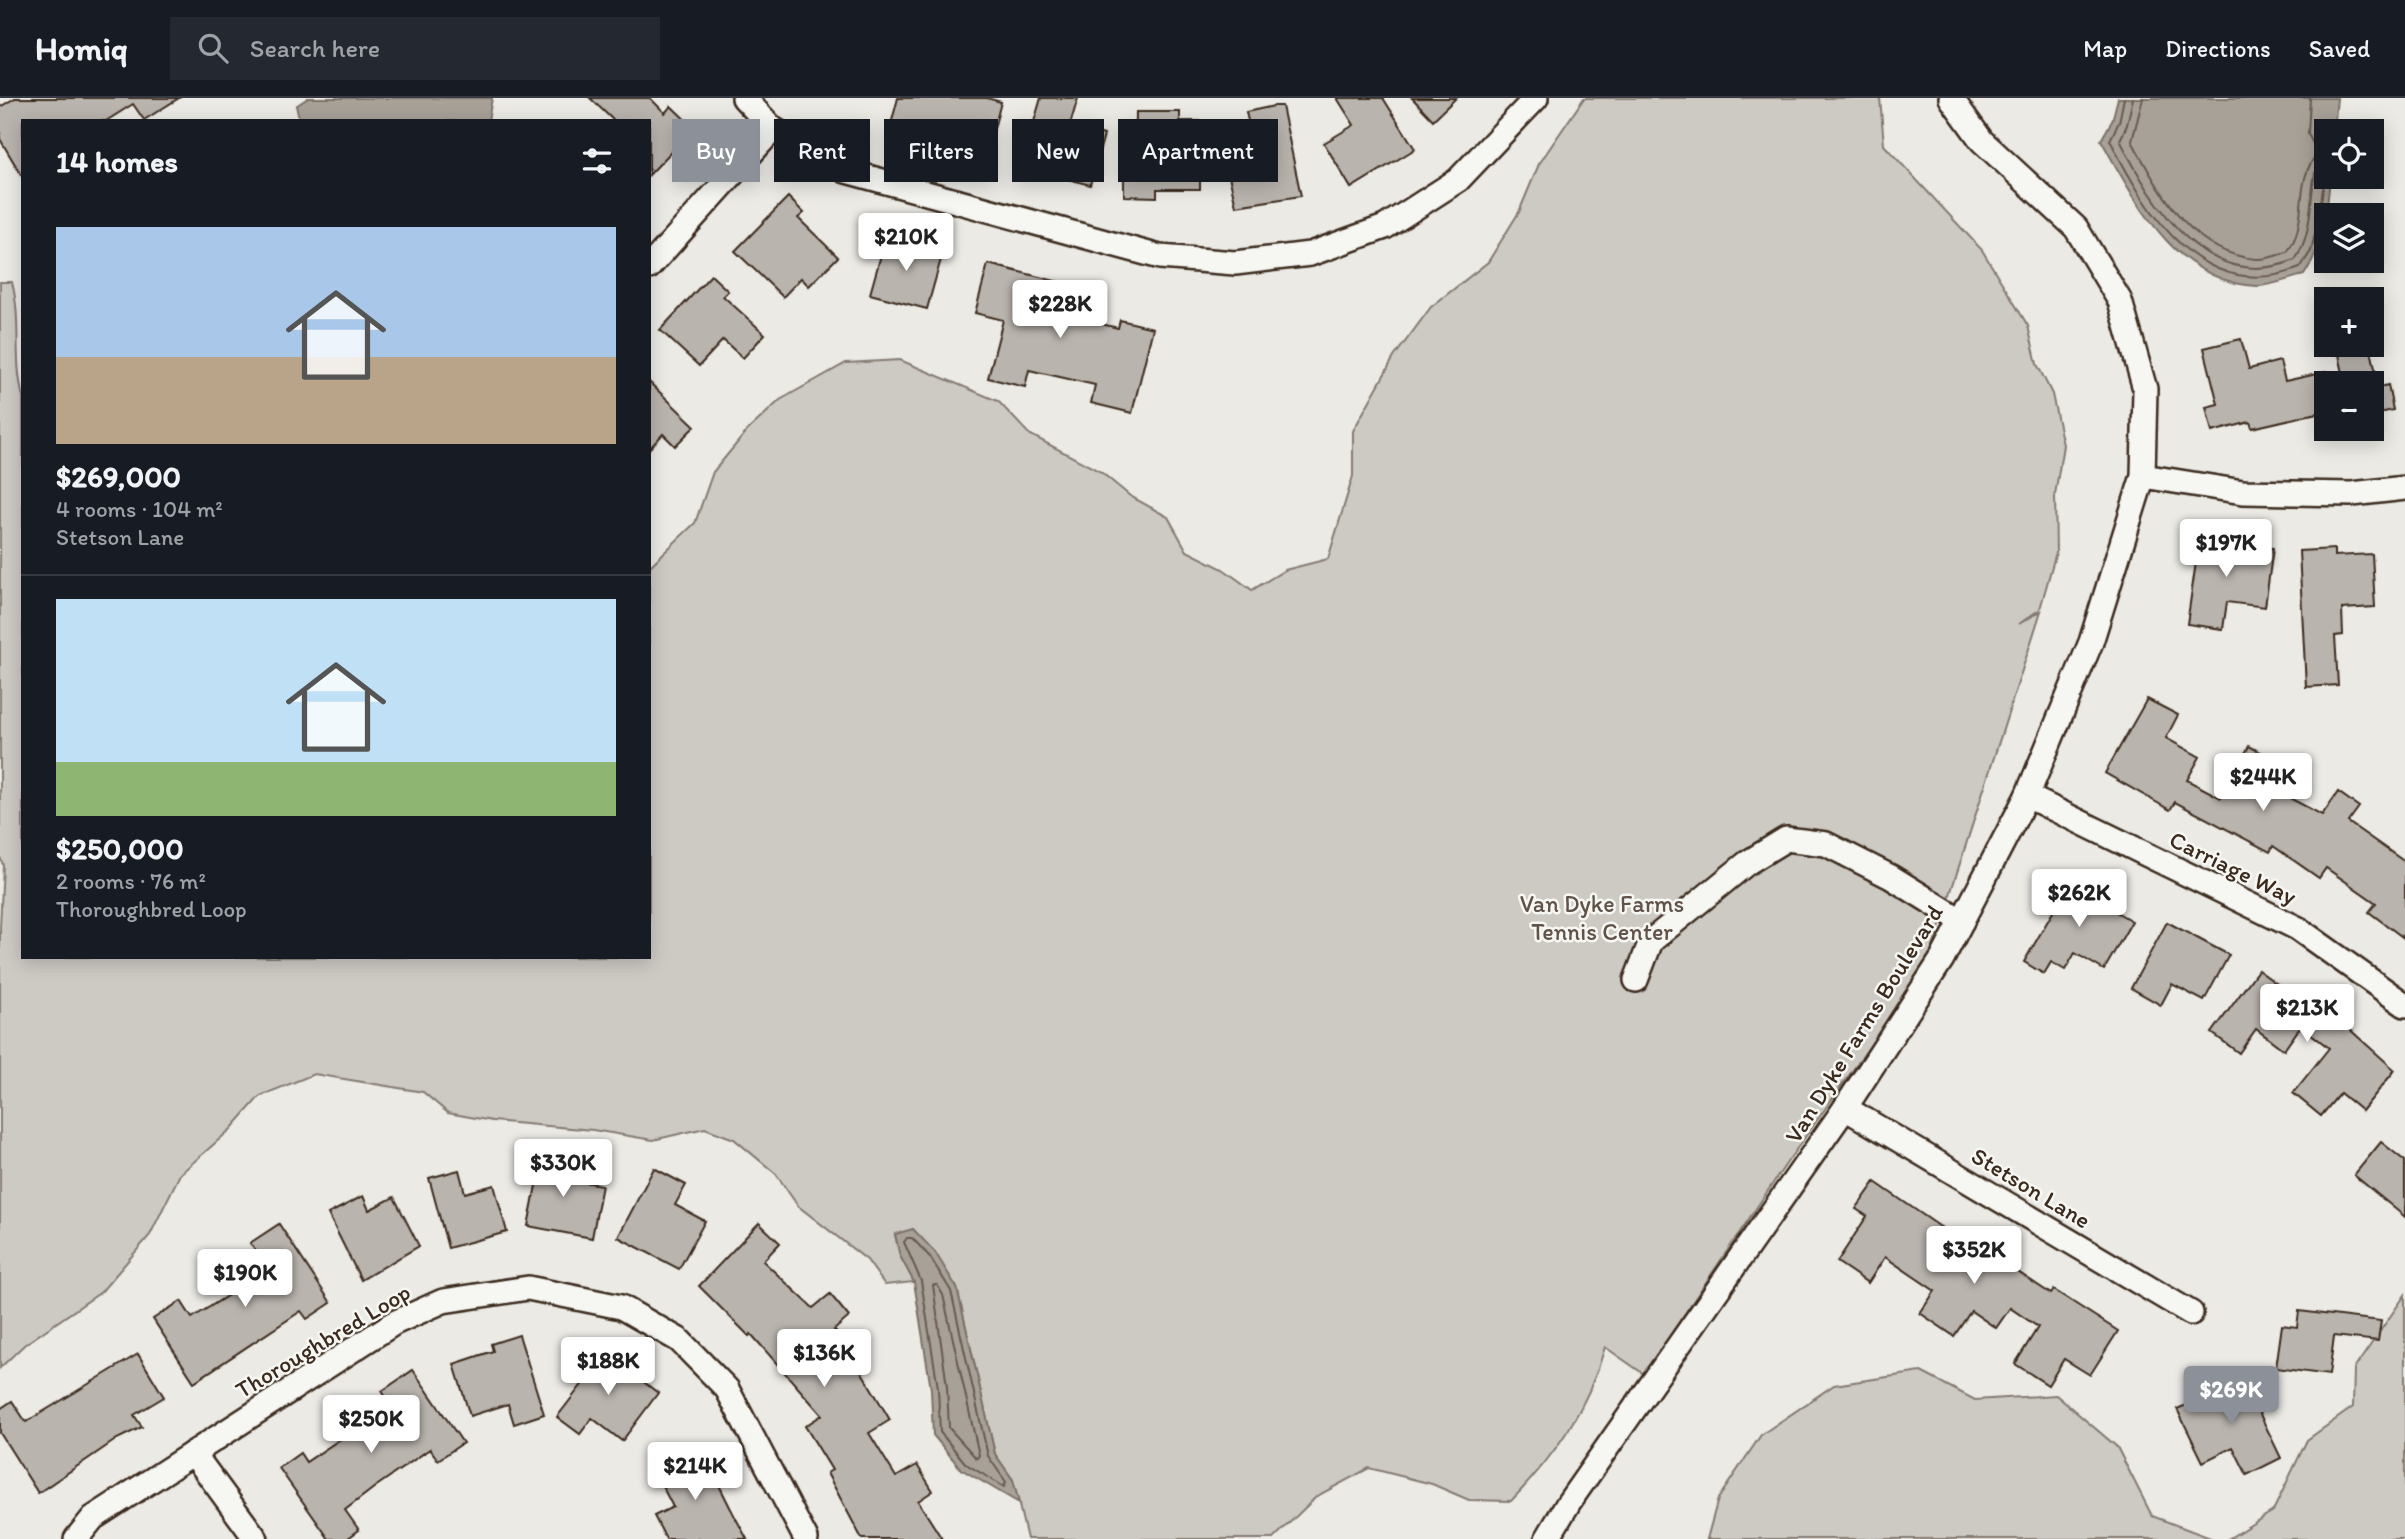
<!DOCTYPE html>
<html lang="en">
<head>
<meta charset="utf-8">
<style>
	:root { --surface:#171b24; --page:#242831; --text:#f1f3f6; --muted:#9ea1a6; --line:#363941; --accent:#8c9099 }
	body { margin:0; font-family:Itim,sans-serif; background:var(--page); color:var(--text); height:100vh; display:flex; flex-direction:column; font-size:26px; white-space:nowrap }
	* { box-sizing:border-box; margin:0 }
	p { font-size:23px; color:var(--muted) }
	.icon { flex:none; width:38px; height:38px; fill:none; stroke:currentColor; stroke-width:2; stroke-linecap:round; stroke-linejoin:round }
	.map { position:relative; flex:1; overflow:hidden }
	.drawer { position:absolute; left:21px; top:21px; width:630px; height:840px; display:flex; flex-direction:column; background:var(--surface); border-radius:0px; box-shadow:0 4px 18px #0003 }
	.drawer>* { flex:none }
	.banner { position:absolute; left:672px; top:21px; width:665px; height:63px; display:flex; gap:14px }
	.tools { position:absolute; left:2314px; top:21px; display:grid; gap:14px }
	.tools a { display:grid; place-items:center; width:70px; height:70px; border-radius:0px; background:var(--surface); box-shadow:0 4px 18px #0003; font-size:35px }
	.price { position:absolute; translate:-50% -60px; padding:0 16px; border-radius:7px; background:#fff; color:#222; font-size:23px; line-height:46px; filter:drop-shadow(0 2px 4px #0008) }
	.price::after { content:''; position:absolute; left:50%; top:42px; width:21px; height:16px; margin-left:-10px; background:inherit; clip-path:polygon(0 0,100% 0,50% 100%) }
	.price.active { background:var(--accent); color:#fff }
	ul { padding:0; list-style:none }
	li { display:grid; align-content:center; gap:14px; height:371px; padding:0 35px }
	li+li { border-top:2px solid var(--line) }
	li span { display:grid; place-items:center; height:217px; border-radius:0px; color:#555 }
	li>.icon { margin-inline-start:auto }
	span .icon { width:126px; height:126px; fill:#fffc; stroke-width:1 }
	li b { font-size:30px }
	h2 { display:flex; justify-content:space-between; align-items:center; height:84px; padding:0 35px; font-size:30px }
	.pill { padding:0 24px; border-radius:0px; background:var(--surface); box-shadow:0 4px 18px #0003; font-size:24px; line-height:63px }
	.pill.active { background:var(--accent); color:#fff }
	header { display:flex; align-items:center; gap:42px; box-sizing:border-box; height:98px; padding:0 35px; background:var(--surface); border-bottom:2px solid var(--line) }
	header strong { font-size:33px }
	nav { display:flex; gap:38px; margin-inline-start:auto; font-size:24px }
	.search { width:490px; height:63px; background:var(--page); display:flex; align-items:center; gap:18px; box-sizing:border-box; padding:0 24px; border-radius:0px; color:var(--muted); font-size:26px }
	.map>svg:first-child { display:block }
	.green { fill:#cdcac4; stroke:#847a71; stroke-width:2 }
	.water { fill:#a8a198; stroke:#7c7167; stroke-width:2 }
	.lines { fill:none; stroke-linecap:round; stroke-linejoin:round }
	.shore { stroke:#675a4f; stroke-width:2 }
	.building { fill:#bab4ae; stroke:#3b2a1e; stroke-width:2 }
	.minor-casing { stroke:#3b2a1e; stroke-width:28 }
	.minor { stroke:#f6f6f2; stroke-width:23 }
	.labels { text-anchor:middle; stroke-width:5; stroke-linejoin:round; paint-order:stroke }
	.street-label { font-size:24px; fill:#3b2a1e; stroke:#f6f6f2 }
	.park-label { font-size:24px; fill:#605248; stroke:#f6f6f2 }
</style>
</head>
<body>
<header>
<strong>Homiq</strong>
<div class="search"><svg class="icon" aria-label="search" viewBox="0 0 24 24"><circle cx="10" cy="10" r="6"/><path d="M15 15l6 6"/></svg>Search here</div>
<nav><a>Map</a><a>Directions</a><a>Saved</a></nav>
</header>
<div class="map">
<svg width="2405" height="1441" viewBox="0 0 2405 1441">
	<rect width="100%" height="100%" fill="#ebeae5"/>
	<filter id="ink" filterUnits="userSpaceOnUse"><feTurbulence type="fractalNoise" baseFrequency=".0143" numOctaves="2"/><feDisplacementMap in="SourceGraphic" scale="14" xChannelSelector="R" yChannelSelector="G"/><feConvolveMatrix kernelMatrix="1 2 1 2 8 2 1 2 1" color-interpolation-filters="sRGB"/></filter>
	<g filter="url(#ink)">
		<g class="green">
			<path d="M1584 0H1880L1884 47 1982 152 2028 228 2037 266 2052 296 2063 347 2055 397 2056 454 2040 511 2019 526 2041 513 1927 868 1788 1063 1644 1276 1605 1249C1587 1312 1556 1356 1511 1403L1469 1402 1432 1386 1369 1370 1317 1398 1273 1441H1027L1013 1382 995 1356 957 1190 913 1131 895 1137 900 1158 914 1184 885 1187 867 1162 798 1108 776 1076 734 1041 705 1030 653 1042 593 1032 492 1023 448 1015 423 994 314 976 260 998 231 1031 180 1076 150 1137 101 1194 24 1247 0 1270V829L3 767 0 759V184H12C22 224 13 260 23 299V859H649V469L695 425 713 374 747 333 780 302 846 265 900 262 998 303 1029 336 1101 374 1130 398 1168 419 1187 453 1223 471 1252 492 1285 472 1328 461 1353 378V333L1394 259 1431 209 1488 164 1519 114 1539 66Z"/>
			<path d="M2405 1197V1441H2228L2273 1413 2307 1342 2353 1309 2354 1271Z"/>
			<path d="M1921 1274 1975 1302 2056 1297 2117 1349 2152 1418 2213 1441H1707L1718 1401 1761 1337 1834 1287Z"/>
		</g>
		<g class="water">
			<path d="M308 0H492L488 23H300L296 8Z"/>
			<path d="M2118 0H2337L2334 33H2326V79H2330C2327 114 2324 147 2304 177 2290 180 2272 188 2257 188 2175 184 2136 104 2101 42L2112 23Z"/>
			<path d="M913 1131 935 1154 957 1190 995 1356 1013 1382 1019 1405 961 1371 933 1337 931 1291 914 1184 900 1158 895 1136Z"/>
		</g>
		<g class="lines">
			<g class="shore">
				<path d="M2124 0 2119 24 2110 42C2147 116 2203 208 2300 170L2311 153 2316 132 2323 125 2319 115 2326 74"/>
				<path d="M2133 0 2127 27 2120 42C2154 109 2207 197 2295 162 2313 135 2309 105 2315 75L2326 64"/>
				<path d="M2143 0 2132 43C2159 92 2191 156 2256 161 2266 162 2278 157 2287 154 2310 125 2292 84 2318 55L2308 36 2310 0"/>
				<path d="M907 1140H912L930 1159 951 1193 988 1358 1006 1384 1004 1389 966 1366 940 1334 938 1290 921 1183 904 1144Z"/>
				<path d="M933 1187H937L943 1197 979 1357 977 1361 949 1330 947 1289Z"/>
			</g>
		</g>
		<g class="building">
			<path d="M15 0H179L144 22 133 6 106 23H23V80L0 41V9Z"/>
			<path d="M590 0H650L665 15 671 8 694 30 649 77V23H614Z"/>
			<path d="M898 0H987L1001 4 989 50 928 33 925 44 889 34Z"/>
			<path d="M1041 0H1078L1070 27 1104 37 1090 87 1021 68Z"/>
			<path d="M1337 0H1383L1415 51 1351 90 1324 45 1354 27Z"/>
			<path d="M1412 0H1456L1433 22Z"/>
			<path d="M1274 8H1282L1301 98 1236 108 1226 65 1256 59 1246 14Z"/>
			<path d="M1136 14H1180V23H1200V91H1157V99L1124 98V73H1135Z"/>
			<path d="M788 99 804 115 798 120 838 159 809 188 801 180 783 199 735 153Z"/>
			<path d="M886 139 943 154 927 211 870 196Z"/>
			<path d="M988 166 1063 185 1056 215 1118 230 1120 222 1153 230 1132 315 1091 305 1095 287 1029 272 1025 289 988 280 1003 222 975 215Z"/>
			<path d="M711 177 728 193 723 198 765 236 743 260 723 242 699 268 660 232Z"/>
			<path d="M2241 241 2249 271 2280 263 2285 283 2326 274V313L2252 330 2250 324 2212 334 2206 309 2218 306 2204 250Z"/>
			<path d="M2337 247H2370L2378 285H2345Z"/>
			<path d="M649 284 695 328 675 348 663 336 649 351Z"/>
			<path d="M2388 287 2393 312 2371 317V291Z"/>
			<path d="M2191 440 2273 450 2265 509 2227 504 2223 531 2187 526 2196 464 2188 463Z"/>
			<path d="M2334 451V458L2372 456 2375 509 2342 511 2343 537 2335 538 2338 587 2306 589 2299 453Z"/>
			<path d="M2147 601 2178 617 2166 640 2200 659 2187 682 2221 700 2249 648 2280 664 2267 688 2322 717 2338 694 2359 709 2348 724 2405 764V841L2369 814 2376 805 2326 770 2319 780 2273 748 2270 754 2175 704 2170 712 2105 675Z"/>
			<path d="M2076 774 2102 788 2095 802 2132 823 2104 872 2075 855 2065 872 2051 864 2044 876 2024 864Z"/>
			<path d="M2167 824 2229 857 2204 903 2172 886 2161 907 2131 890Z"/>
			<path d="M2258 872 2332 926 2337 920 2395 972 2362 1013 2340 995 2321 1018 2293 995 2329 950 2301 928 2284 952 2256 931 2239 955 2212 935Z"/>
			<path d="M2381 1044 2405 1063V1119L2354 1077Z"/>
			<path d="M543 1052 572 1057 567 1081 602 1087 592 1140 528 1128Z"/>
			<path d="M654 1070 686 1087 675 1107 705 1123 679 1171 618 1139Z"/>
			<path d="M459 1072 465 1095 494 1087 507 1134 448 1150 429 1080Z"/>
			<path d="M1875 1084 1990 1163 1994 1158 2051 1196 2054 1192 2118 1233 2090 1277 2064 1261 2048 1287 2015 1266 2038 1229 2010 1210 1996 1230 1971 1213 1954 1238 1920 1215 1935 1193 1885 1159 1868 1185 1837 1164 1867 1118 1856 1111Z"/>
			<path d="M363 1098 369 1112 394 1099 419 1148 361 1182 328 1116Z"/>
			<path d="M759 1125 780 1145 763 1163 813 1210 830 1196 849 1219 834 1232 860 1263 857 1266 890 1322 869 1335 896 1379 917 1367 933 1393 918 1403 942 1441H862L827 1375 832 1372 805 1328 822 1317 751 1236 749 1238 699 1188Z"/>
			<path d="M279 1126 331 1205 307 1221 301 1213 194 1284 153 1221 181 1203 192 1220 268 1172 250 1145Z"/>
			<path d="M2299 1213 2381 1223 2378 1243 2334 1238 2329 1277 2276 1270 2282 1227 2297 1229Z"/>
			<path d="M519 1237 544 1316 514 1326 508 1306 470 1318 454 1266 493 1253 491 1246Z"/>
			<path d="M597 1248 658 1295 622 1343 592 1320 580 1336 557 1319 587 1280 578 1273Z"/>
			<path d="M138 1256 164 1299 134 1317 142 1329 117 1341 38 1395 0 1335V1311L12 1303 26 1324Z"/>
			<path d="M413 1272 463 1345 438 1362 430 1351 375 1389 345 1412 359 1432 347 1441H329L279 1370 300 1355 306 1364 391 1307 382 1293Z"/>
			<path d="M2253 1278 2265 1301 2255 1306 2281 1360 2247 1377 2233 1349 2203 1364 2177 1311Z"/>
			<path d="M700 1349 733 1415 747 1441H666L654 1418 673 1409 654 1372Z"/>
		</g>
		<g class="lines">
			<g class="minor-casing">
				<g id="minor">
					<path d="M744 0 773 31 846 73 1160 159 1235 165 1310 156 1385 129 1458 82 1536 0"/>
					<path d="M649 169 773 31"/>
					<path d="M2143 378 2243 394 2352 396 2405 390"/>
					<path d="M2027 698 2297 830 2405 907"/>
					<path d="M1636 882 1651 843 1747 765 1786 741 1826 746 1891 779 1962 823"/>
					<path d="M1845 1010 2191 1215"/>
					<path d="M193 1355 256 1441"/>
					<path d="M76 1441 93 1420 394 1225 443 1203 528 1190 621 1209 679 1242 727 1291 806 1441"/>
					<path d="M1547 1441 1569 1404 1845 1010 1942 861 2027 698 2091 544 2143 378 2145 291 2120 203 2076 130 1982 43 1951 0"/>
				</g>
			</g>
			<use href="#minor" class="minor"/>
		</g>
	</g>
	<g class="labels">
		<g class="street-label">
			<text transform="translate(2233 770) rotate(26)" y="8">Carriage Way</text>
			<text transform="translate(1864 926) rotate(-58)" y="8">Van Dyke Farms Boulevard</text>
			<text transform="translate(2031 1090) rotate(31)" y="8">Stetson Lane</text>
			<text transform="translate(323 1243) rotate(-31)" y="8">Thoroughbred Loop</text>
		</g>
		<g class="park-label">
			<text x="1602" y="814">Van Dyke Farms<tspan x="1602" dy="28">Tennis Center</tspan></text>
		</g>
	</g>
</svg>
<div class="tools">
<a><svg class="icon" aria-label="locate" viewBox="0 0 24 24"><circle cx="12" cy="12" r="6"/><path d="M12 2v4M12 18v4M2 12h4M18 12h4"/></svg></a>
<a><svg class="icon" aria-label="layers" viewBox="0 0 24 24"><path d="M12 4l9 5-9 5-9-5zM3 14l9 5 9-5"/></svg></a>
<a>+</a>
<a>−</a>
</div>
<b class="price" style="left:906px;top:175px">$210K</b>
<b class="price" style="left:1060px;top:242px">$228K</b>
<b class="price" style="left:2226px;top:481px">$197K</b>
<b class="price" style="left:2263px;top:715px">$244K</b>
<b class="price" style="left:2079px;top:831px">$262K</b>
<b class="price" style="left:2307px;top:946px">$213K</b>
<b class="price" style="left:563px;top:1101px">$330K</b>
<b class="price" style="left:1974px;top:1188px">$352K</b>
<b class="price" style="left:245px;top:1211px">$190K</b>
<b class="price" style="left:824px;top:1291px">$136K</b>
<b class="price" style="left:608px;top:1299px">$188K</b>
<b class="price active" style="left:2231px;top:1328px">$269K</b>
<b class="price" style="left:371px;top:1357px">$250K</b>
<b class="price" style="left:695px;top:1404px">$214K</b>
<div class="banner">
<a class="pill active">Buy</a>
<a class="pill">Rent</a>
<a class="pill">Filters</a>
<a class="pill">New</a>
<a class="pill">Apartment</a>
</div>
<section class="drawer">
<h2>14 homes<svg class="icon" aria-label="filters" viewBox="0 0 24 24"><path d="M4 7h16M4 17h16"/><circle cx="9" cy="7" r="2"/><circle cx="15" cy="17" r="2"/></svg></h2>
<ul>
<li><span style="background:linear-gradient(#a9c7e8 60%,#b9a48a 0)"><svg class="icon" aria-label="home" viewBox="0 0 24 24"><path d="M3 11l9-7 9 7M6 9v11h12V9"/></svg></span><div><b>$269,000</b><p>4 rooms · 104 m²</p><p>Stetson Lane</p></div></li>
<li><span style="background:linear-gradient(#bfe0f5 75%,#8fb573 0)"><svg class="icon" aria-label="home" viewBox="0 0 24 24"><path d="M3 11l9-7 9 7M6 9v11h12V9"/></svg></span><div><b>$250,000</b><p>2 rooms · 76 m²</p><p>Thoroughbred Loop</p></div></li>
</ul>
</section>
</div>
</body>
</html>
